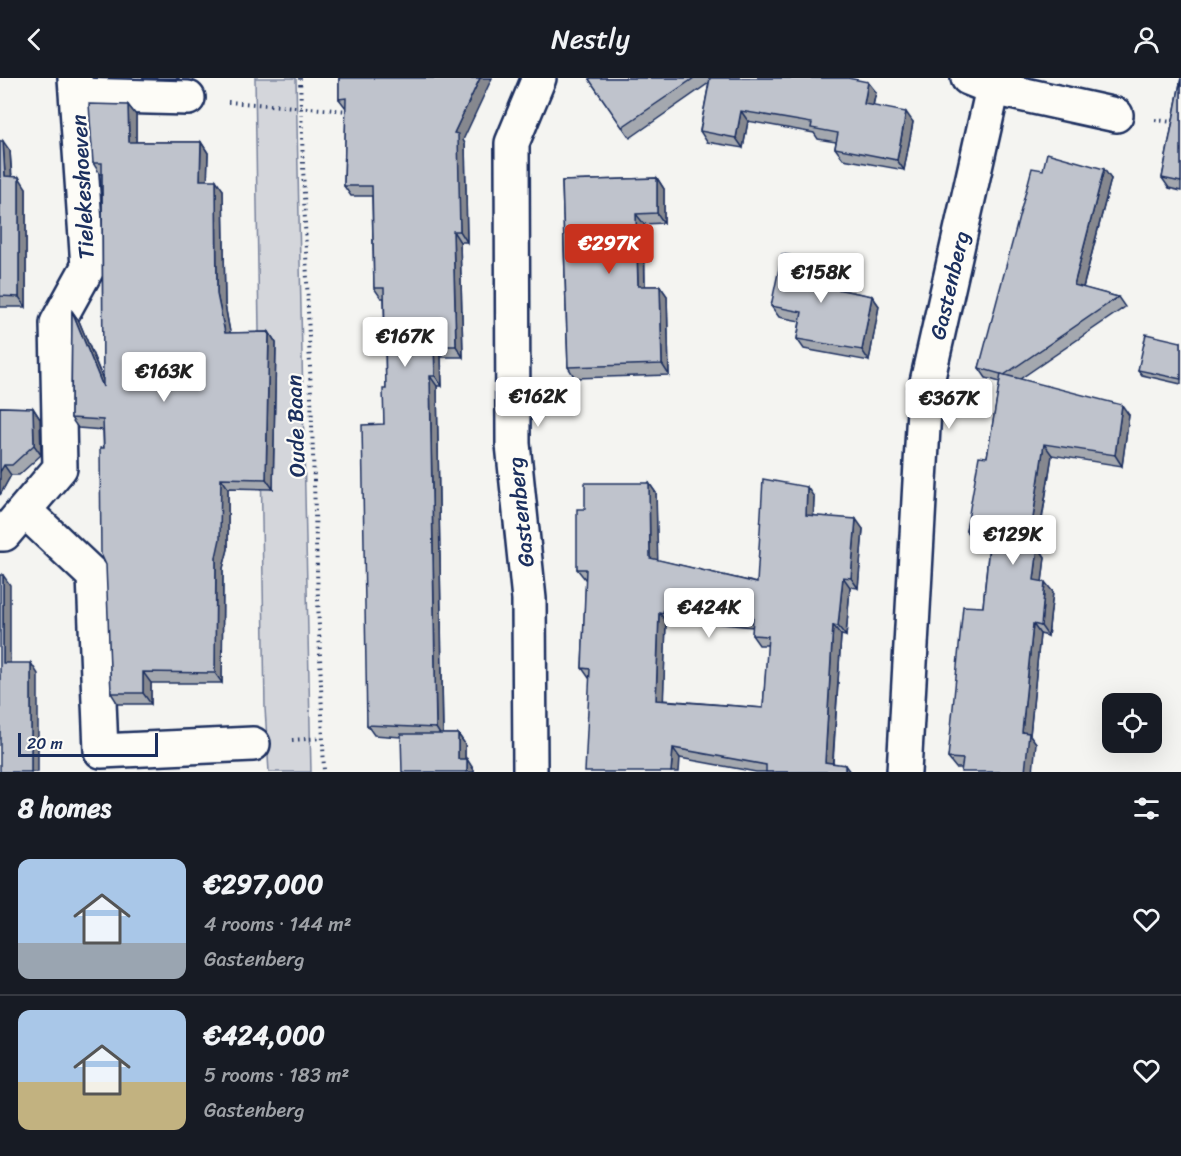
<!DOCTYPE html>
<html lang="en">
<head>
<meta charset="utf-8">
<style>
	:root { --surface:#171b24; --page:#242831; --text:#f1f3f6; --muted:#9ea1a6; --line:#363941; --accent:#c8321e }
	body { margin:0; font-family:Sriracha,sans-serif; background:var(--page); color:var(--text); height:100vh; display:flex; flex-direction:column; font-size:22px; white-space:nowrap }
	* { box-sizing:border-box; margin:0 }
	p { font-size:20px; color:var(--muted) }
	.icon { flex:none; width:33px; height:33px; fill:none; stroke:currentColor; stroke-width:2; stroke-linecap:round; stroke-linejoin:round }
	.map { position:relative; height:694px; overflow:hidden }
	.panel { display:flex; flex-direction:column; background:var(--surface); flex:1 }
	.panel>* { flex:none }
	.buttons { position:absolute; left:1102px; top:615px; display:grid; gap:12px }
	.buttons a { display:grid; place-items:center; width:60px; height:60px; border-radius:12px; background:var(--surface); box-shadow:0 6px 24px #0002; font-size:30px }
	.scale { position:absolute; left:18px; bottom:15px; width:140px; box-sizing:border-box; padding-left:6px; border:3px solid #1b2f5e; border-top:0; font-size:16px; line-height:21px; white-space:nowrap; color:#1b2f5e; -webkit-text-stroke:4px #fdfcf7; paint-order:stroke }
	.price { position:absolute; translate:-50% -51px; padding:0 14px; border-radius:6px; background:#fff; color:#222; font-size:20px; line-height:39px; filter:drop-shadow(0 2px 3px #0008) }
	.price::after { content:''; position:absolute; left:50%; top:36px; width:18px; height:14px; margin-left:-9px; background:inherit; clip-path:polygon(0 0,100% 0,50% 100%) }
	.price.active { background:var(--accent); color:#fff }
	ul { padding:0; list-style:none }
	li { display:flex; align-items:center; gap:18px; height:150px; padding:0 18px }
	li+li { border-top:2px solid var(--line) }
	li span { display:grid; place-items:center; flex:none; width:168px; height:120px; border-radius:12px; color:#555 }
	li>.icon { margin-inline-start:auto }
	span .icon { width:72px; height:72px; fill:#fffc; stroke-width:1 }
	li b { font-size:26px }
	h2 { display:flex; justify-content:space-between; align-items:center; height:72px; padding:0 18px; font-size:26px }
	header { display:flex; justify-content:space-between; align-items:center; height:78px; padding:0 18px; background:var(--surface); font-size:27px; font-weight:600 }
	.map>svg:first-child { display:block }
	.green { fill:#d4d6db; stroke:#78829c; stroke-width:1.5 }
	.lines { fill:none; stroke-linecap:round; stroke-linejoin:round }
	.minor-casing { stroke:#1b2f5e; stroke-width:38 }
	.path { stroke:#1b2f5e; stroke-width:4; stroke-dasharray:1.5 4.5; stroke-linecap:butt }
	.minor { stroke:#fdfcf7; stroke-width:33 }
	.wall { fill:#a4a8af; stroke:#1b2f5e; stroke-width:1.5; fill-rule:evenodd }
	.shaded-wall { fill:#86888f; stroke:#1b2f5e; stroke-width:1.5 }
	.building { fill:#bfc3cc; stroke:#1b2f5e; stroke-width:1.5; fill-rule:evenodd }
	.labels { text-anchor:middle; stroke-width:4.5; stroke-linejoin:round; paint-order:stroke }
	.street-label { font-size:22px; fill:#1b2f5e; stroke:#fdfcf7 }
</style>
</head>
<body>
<header><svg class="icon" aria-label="back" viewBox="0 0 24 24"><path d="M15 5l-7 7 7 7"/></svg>Nestly<svg class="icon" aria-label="person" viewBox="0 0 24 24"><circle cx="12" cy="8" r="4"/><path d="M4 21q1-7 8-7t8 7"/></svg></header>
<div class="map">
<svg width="1181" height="694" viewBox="0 0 1181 694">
	<rect width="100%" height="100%" fill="#f4f4f1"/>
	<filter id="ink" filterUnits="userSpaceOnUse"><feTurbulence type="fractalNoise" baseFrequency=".0167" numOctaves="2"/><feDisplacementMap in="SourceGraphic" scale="12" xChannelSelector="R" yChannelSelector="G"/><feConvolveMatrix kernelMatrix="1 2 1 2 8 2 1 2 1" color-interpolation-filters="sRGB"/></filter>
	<g filter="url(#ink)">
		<path class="green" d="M255 0H296L311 694H269L265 630Z"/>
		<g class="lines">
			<g class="minor-casing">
				<g id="minor">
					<path d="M968 0 993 10 1116 37"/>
					<path d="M77 17 188 20"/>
					<path d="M25 433 94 498 101 673 253 666"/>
					<path d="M0 456H4L60 390 57 245 88 189 75 0"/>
					<path d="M530 694 529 521 513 366 512 65 539 0"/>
					<path d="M904 694 925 313 993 10"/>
				</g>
			</g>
			<g class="path">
				<path d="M300 0 324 694"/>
				<path d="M228 24 349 33"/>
				<path d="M1155 42 1181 45"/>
				<path d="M292 662 322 660"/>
			</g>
			<use href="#minor" class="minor"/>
		</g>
		<g class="wall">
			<path d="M142 0H179V1Z"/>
			<path d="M339 0 463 62 465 66 467 164H460L463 279H441L442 308H437L443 656H458L465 666V681L474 692V694L401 659 374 657 367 647 386 311 384 220H381L374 210 372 118H351L344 108 346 30 339 21Z"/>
			<path d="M591 0H848L876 14 873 28 913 44 904 92 843 81 835 70 836 64 818 61 814 55 748 43 743 70 707 64 700 53 709 5 630 60 589 1Z"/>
			<path d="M1181 0V113L1169 110 1162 100Z"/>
			<path d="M128 27 136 37V64H201L208 75 207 102 223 112 225 227 230 255 269 254 276 265 273 411 228 410V471L223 490 222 605H151V626H118L111 615 103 352 78 350 71 340 72 233 79 243 103 301 102 96H100L93 85Z"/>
			<path d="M0 63 10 73 12 99 26 110V229H0Z"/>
			<path d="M1043 92 1111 101 1083 210 1118 219 1125 229 1020 301 1129 337 1122 388 1052 377 1038 468 1045 479 1042 503 1053 514 1048 558 1040 556 1030 657 1036 665 962 690H956L948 680 983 529 989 466 974 463 966 453 987 379 1000 304 986 300 979 290Z"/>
			<path d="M657 100 664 111V145L644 146 645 208H660L667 218 669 297 575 300 568 289 562 103Z"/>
			<path d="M838 195 835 211 872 218 879 228 869 283 804 271 797 261 800 243 779 239 771 228Z"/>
			<path d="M1181 264V306L1142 297 1138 292Z"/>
			<path d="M0 329 33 330 40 341 41 377 19 397H11L0 417Z"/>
			<path d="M649 405 656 415 657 482 757 505 814 419 813 437 863 451 858 510 850 509 846 558 841 557 833 685 850 694H756L680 680 589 600 582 590 586 501H585L577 491 585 431ZM671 541 753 549 752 557 759 567H768L763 630 663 622 666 544 671 545Z"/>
		</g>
		<g class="shaded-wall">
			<path d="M480 0H492L463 62 465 66 467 164 460 153 454 55Z"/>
			<path d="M868 4 876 14 871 36 864 26Z"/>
			<path d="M128 27 136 37V75L129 64Z"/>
			<path d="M741 33 748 43 743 70 736 60Z"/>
			<path d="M906 34 913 44 904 92 897 82Z"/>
			<path d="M3 63 10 73 12 108 5 98Z"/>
			<path d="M201 64 208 75 207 112 200 102Z"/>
			<path d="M1104 91 1111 101 1081 217 1074 207Z"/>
			<path d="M19 99 26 110V229L19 219Z"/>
			<path d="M657 100 664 111V145L657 135Z"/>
			<path d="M216 102 223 112 225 227 232 265 225 255 217 216Z"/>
			<path d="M636 136 644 146 645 219 638 208Z"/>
			<path d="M453 153 460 164 463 279 456 268Z"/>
			<path d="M831 185 838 195 834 220 826 209Z"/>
			<path d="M660 208 667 218 669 297 662 286Z"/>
			<path d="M872 218 879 228 869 283 862 272Z"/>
			<path d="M72 233 79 243 110 319 103 309Z"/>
			<path d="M269 254 276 265 273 411 266 401Z"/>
			<path d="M434 268 441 279 442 308 435 298Z"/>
			<path d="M430 298 437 308 443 661 436 650Z"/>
			<path d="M1122 327 1129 337 1122 388 1115 377Z"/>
			<path d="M33 330 40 341 41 377 34 367Z"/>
			<path d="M1044 366 1052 377 1036 477 1029 467Z"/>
			<path d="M4 387 11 397 0 417V394Z"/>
			<path d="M221 400 228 410V471L223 490 222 605 215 595 216 479Z"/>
			<path d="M649 405 656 415 658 490 650 480Z"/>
			<path d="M807 409 814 419 813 447 806 437Z"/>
			<path d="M856 441 863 451 858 510 851 500Z"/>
			<path d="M1038 469 1045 479 1041 513 1034 502Z"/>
			<path d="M3 497 10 507V596L3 585Z"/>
			<path d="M843 499 850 509 846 558 838 548Z"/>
			<path d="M1045 504 1053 514 1048 558 1041 548Z"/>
			<path d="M664 530 671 541V545L663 535Z"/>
			<path d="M659 534 666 544 663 632 656 622Z"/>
			<path d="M1033 546 1040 556 1030 657 1036 665 1033 694H1025L1022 654Z"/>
			<path d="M833 547 841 557 832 694 825 684Z"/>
			<path d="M31 585 38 596V694H31Z"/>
			<path d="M143 594 151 605V626L143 615Z"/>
			<path d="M458 656 465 666V692L458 681Z"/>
			<path d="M673 670 680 680 679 694H671Z"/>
			<path d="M467 681 474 692V694H467Z"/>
			<path d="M845 687 850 694H845Z"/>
		</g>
		<g class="building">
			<path d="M339 0H480L454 55 458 56 460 153H453L456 268H434L435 298H430L436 650 367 647 362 347 384 346 383 311H386L384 210H374L372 108H344L346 20 339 21Z"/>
			<path d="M591 0H694L622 49 589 1Z"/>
			<path d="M710 0H848L868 4 864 26 906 34 897 82 835 70 838 55 811 50 812 45 741 33 736 60 700 53Z"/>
			<path d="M1181 0V104L1162 100Z"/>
			<path d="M89 26 128 27 129 64H201L200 102H216L217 216 225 255 269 254 266 401 221 400 220 461 216 479 215 595 143 594V615H111L106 487 101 476 100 370H104L103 342 71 340 72 233 103 309 102 85H93Z"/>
			<path d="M0 63H3L5 98 19 99V219L0 218Z"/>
			<path d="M1047 75 1104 91 1074 207 1118 219 1004 297 979 290 1032 90 1043 92Z"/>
			<path d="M657 100V135L636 136 638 208H660L662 286 568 289 562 103Z"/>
			<path d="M782 176 831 185 826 209 872 218 862 272 797 261 802 234 771 228Z"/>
			<path d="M1146 256 1181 264V301L1138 292Z"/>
			<path d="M1001 296 1122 327 1115 377 1044 366 1029 467 1038 469 1034 502 1045 504 1041 548 1033 546 1022 654 1029 655 1025 694H961L963 681 948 680 963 528 983 529 990 457 966 453 979 378 987 379Z"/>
			<path d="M0 329 33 330 34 367 12 387H4L0 394Z"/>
			<path d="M763 401 807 409 806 437 856 441 851 500 843 499 838 548 833 547 825 684 845 687V694H766V687L673 670 671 694H585L590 591 582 590 586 491H577V431H585V405H649L650 480 757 505ZM664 530 753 539 752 557 768 558 763 630 656 622 659 534 663 535Z"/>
			<path d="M0 497H3V585H31V694H0Z"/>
			<path d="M401 656H458V681H467V694H402Z"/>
		</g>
	</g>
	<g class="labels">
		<g class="street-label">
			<text transform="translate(82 109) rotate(-93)" y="8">Tielekeshoeven</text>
			<text transform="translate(949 207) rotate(-77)" y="8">Gastenberg</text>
			<text transform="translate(295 348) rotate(-92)" y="8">Oude Baan</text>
			<text transform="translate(520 434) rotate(-96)" y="8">Gastenberg</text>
		</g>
	</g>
</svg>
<div class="buttons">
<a><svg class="icon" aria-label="locate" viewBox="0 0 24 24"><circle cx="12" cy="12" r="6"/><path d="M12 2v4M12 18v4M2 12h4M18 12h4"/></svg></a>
</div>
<div class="scale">20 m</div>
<b class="price active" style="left:609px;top:197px">€297K</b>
<b class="price" style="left:821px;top:226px">€158K</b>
<b class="price" style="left:405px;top:290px">€167K</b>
<b class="price" style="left:164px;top:325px">€163K</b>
<b class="price" style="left:538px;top:350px">€162K</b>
<b class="price" style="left:949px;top:352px">€367K</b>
<b class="price" style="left:1013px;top:488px">€129K</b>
<b class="price" style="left:709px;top:561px">€424K</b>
</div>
<section class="panel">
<h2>8 homes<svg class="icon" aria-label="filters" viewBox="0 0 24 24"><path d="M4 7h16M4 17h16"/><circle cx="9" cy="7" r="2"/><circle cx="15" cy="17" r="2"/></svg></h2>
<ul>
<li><span style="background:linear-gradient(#a9c7e8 70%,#9aa5b1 0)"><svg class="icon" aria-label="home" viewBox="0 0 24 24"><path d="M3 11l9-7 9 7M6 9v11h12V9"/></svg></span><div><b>€297,000</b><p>4 rooms · 144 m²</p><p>Gastenberg</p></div><svg class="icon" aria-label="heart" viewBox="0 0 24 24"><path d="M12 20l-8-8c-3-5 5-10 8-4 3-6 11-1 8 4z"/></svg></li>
<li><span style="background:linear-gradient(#a9c7e8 60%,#c2b280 0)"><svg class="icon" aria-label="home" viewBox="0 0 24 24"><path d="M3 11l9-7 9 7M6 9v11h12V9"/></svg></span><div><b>€424,000</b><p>5 rooms · 183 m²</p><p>Gastenberg</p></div><svg class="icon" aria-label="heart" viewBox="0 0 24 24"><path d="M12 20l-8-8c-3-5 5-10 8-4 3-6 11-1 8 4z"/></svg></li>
</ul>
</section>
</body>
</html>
